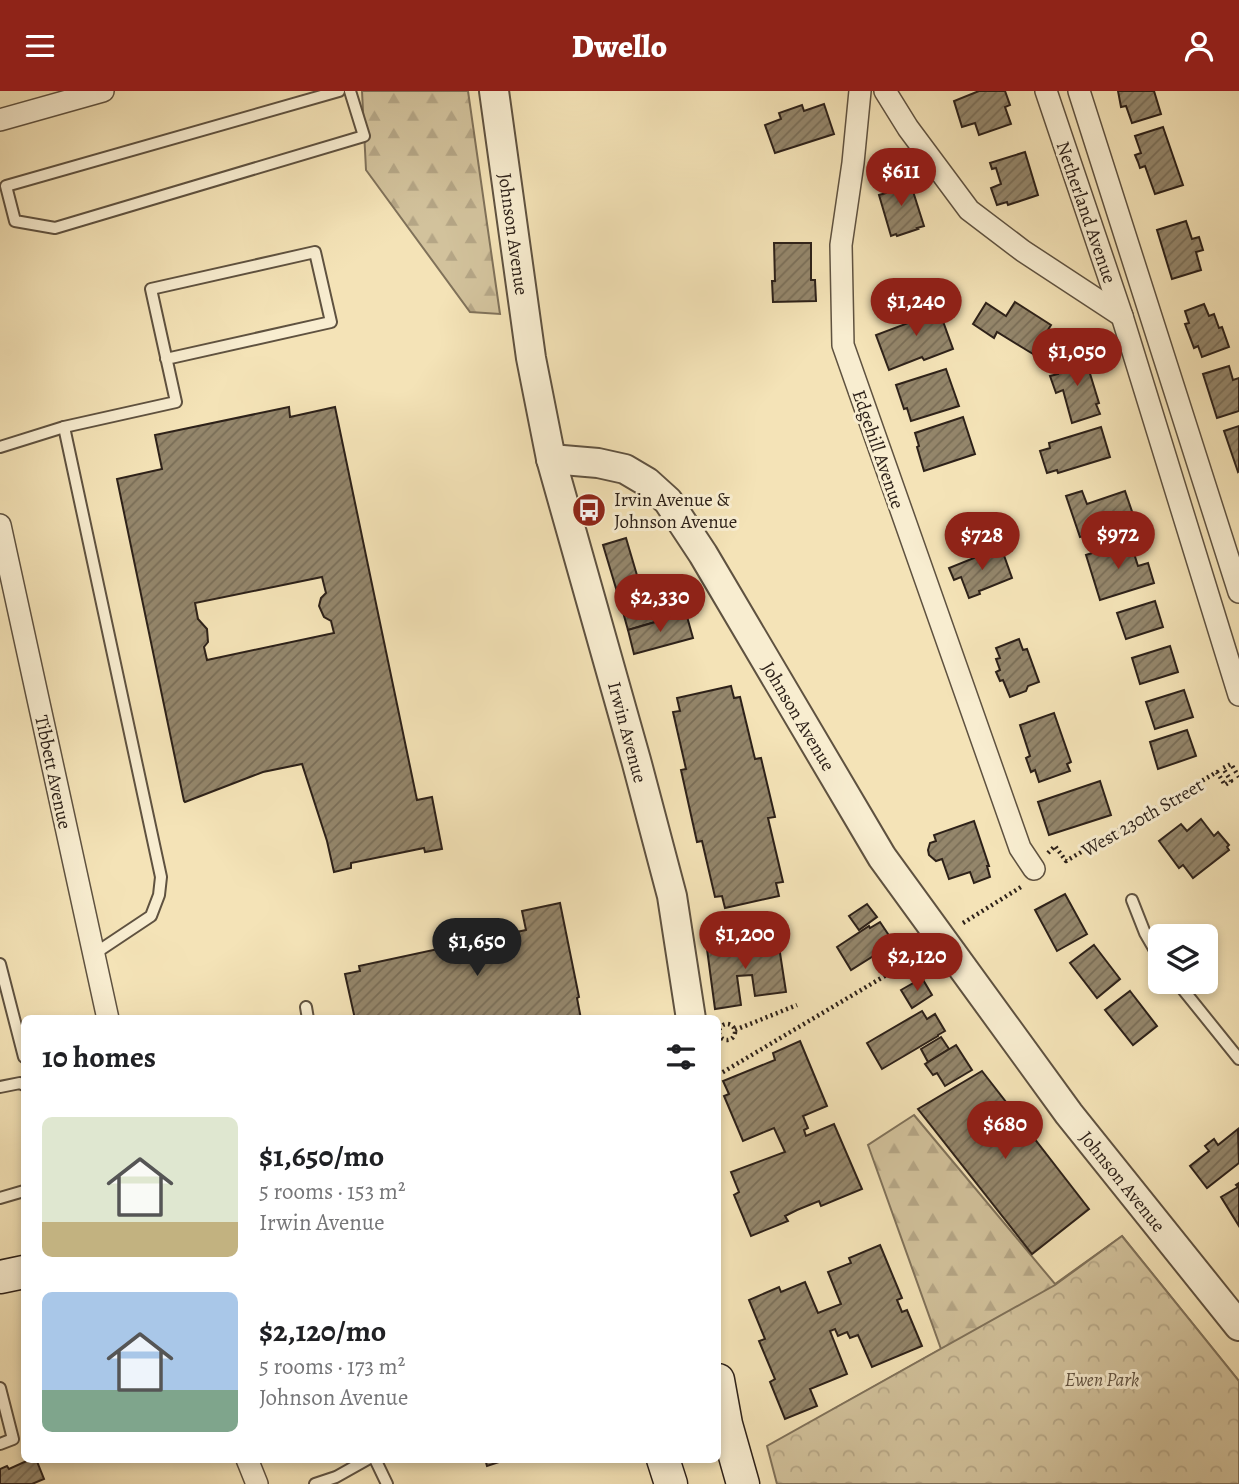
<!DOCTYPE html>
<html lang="en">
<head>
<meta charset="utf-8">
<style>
	:root { --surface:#fff; --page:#f2f2f2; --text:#202124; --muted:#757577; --accent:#8f2418 }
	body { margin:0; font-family:Alegreya,serif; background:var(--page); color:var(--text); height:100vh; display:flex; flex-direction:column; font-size:26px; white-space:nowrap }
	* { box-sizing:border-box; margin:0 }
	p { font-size:23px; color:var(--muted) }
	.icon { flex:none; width:38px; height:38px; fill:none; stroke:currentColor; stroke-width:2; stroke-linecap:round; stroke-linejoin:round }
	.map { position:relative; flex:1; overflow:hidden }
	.details { position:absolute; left:21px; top:924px; width:700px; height:448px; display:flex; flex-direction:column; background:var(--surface); border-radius:10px; box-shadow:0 4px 10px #0003 }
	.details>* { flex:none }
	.fabs { position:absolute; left:1148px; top:833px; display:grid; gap:14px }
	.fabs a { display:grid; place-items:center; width:70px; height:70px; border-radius:10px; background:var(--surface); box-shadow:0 4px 10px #0003; font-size:35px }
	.price { position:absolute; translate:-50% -60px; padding:0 16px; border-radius:24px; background:var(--accent); color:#fff; font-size:23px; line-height:46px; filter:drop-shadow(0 2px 4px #0008) }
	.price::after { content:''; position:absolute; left:50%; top:42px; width:21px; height:16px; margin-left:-10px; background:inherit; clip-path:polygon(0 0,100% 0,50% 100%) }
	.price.active { background:#222; color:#fff }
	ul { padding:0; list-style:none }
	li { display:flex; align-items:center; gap:21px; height:175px; padding:0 21px }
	li span { display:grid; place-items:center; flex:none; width:196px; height:140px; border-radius:10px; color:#555 }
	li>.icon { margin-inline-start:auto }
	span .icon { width:84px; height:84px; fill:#fffc; stroke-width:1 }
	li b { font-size:30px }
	h2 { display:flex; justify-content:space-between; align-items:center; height:84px; padding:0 21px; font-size:30px }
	header { display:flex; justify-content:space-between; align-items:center; height:91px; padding:0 21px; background:var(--accent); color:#fff; font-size:32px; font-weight:800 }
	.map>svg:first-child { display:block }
	.forest { fill:url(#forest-firs); stroke:#80725a; stroke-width:2 }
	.park { fill:url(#park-crowns); stroke:#80725a; stroke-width:2 }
	.building { fill:url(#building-hatch); stroke:#2d2119; stroke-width:2; fill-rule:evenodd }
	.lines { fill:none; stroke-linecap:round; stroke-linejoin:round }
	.service-casing { stroke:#5f5240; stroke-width:14 }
	.minor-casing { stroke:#5f5240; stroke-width:24 }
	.tertiary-casing { stroke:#5f5240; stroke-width:32 }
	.secondary-casing { stroke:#2d2119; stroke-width:35 }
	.path { stroke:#2d2119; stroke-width:4.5; stroke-dasharray:2 3.5; stroke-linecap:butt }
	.service { stroke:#f8edd0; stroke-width:10 }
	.minor { stroke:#f8edd0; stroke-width:21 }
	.tertiary { stroke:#f8edd0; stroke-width:28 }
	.secondary { stroke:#f8edd0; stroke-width:32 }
	.labels { text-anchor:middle; stroke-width:6; stroke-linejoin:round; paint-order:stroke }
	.street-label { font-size:19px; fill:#2d2119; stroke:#f8edd0 }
	.poi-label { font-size:19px; fill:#2d2119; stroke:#f8edd0; text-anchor:start }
	.park-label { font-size:19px; font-style:italic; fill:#5f5140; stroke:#f8edd0 }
</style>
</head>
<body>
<header><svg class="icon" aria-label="menu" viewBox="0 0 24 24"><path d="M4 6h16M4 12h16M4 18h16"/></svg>Dwello<svg class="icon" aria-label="person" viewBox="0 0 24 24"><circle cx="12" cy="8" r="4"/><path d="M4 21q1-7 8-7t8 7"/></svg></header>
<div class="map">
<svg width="1239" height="1393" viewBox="0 0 1239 1393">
	<defs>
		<pattern id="forest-firs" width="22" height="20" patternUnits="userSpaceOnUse" patternTransform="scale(1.75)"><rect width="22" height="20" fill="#d2c29c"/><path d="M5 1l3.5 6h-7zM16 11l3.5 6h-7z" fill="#b5a686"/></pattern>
		<pattern id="park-crowns" width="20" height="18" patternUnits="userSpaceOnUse" patternTransform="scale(1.75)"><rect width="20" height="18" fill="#d2c29c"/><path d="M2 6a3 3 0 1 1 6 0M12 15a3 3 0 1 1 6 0" fill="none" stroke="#b5a686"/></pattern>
		<pattern id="building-hatch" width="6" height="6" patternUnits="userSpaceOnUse" patternTransform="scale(1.75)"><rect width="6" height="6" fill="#94866b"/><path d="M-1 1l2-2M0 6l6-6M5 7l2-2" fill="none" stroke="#796d57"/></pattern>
	</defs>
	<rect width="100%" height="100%" fill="#f4e3b7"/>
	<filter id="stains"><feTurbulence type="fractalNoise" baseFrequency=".00286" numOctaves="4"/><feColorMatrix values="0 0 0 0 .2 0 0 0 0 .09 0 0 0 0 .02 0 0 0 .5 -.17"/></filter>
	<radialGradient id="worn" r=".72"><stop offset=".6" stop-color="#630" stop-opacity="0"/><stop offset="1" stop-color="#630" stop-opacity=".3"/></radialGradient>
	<g class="forest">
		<path d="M362 0H468L500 223 470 221 366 79Z"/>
		<path d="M914 1024 1055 1193 1122 1145 1239 1290V1393H1080L834 1318 941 1258 868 1054Z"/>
	</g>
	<path class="park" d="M1122 1145 1239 1290V1393H777L767 1355 1055 1194Z"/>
	<g class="building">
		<path d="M979 0H1005L1010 14 1005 16 1011 33 979 44 975 32 962 36 954 10Z"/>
		<path d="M1118 0H1154L1161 23 1132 32 1126 15 1121 16Z"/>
		<path d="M824 13 834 43 775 62 765 34 781 28 779 22 802 14 804 20Z"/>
		<path d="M1163 36 1183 94 1155 103 1145 75 1140 77 1138 71 1135 64 1141 62 1135 45Z"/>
		<path d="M1025 61 1038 104 1008 114 1007 111 997 114 991 97 1001 93 996 77 992 78 990 72Z"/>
		<path d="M906 87 908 95 911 94 924 135 917 137 918 138 897 145 896 143 891 145 879 104 886 102 884 93Z"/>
		<path d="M1186 130 1192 148 1199 146 1203 159 1196 161 1201 179 1172 188 1157 139Z"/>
		<path d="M774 152H811V189H815L816 210 773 211 772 190H775Z"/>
		<path d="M936 211 953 258 924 269 922 266 889 279 876 244 911 231 908 221Z"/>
		<path d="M1015 211 1051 234 1033 263 997 241 994 247 973 233 986 212 1006 225Z"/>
		<path d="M1204 213 1209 225 1214 223 1219 237 1222 236 1229 256 1202 266 1198 255 1194 257 1185 233 1189 232 1185 220Z"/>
		<path d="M1084 263 1099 312 1096 313 1100 323 1072 332 1063 299 1056 302 1050 285 1058 283 1054 273Z"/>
		<path d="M1229 275 1233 289 1239 287V320L1217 327 1203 283Z"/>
		<path d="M946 278 959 315 911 330 907 317 904 318 896 294Z"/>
		<path d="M289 316 290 326 335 316 417 709 432 706 442 758 425 761 424 757 351 772V777L334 781 327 750 302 673 263 681 185 711 184 710 117 388 162 378 155 344ZM322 486 326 502 321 507 319 515 324 526 331 530 334 542 207 569 204 556 208 551 207 538 198 528 195 512Z"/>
		<path d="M963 326 975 363 924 380 917 356 919 355 915 342Z"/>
		<path d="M1239 335V380L1238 381 1224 340Z"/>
		<path d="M1101 336 1110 366 1058 382 1057 379 1047 382 1040 360 1050 357 1049 352Z"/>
		<path d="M1082 400 1087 413 1125 400 1138 438 1099 451 1095 441 1080 446 1066 405Z"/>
		<path d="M626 447 644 508 621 514 603 454Z"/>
		<path d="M1130 450 1138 475 1148 472 1154 492 1100 509 1086 464Z"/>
		<path d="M1001 456 1012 487 982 499 979 500 980 503 969 507 961 486 954 489 949 477Z"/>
		<path d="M679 498 686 522 628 539 621 514Z"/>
		<path d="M1155 510 1163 536 1126 548 1117 522Z"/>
		<path d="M686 522 693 547 634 563 628 539Z"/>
		<path d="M1019 548 1023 559 1027 558 1039 591 1028 595 1026 600 1010 606 1003 589 1000 590 996 581 1000 579 996 568 1000 567 996 557Z"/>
		<path d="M1170 555 1178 581 1140 593 1132 567Z"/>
		<path d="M731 595 734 607 740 606 755 668 761 667 775 726 768 727 783 791 776 792 779 805 725 817 722 805 715 806 702 750 697 751 681 679 686 678 673 621 680 620 677 607Z"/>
		<path d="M1184 599 1193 626 1155 638 1146 611Z"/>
		<path d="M1054 622 1071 671 1067 673 1070 680 1039 691 1035 679 1031 681 1026 667 1030 665 1020 634Z"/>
		<path d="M1187 639 1196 665 1158 678 1150 651Z"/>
		<path d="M1100 690 1111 724 1049 744 1038 711Z"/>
		<path d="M1201 728 1214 745 1218 741 1229 754 1227 756 1229 759 1193 787 1183 774 1179 777 1159 750 1181 733 1187 740Z"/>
		<path d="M974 730 989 775H987L990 786 974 792 970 781 949 788 942 768 936 770 929 764 928 759 930 752 936 750 934 744Z"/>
		<path d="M1065 803 1087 843 1057 860 1035 819Z"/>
		<path d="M560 812 579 906 577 907 581 928H355L345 883 360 880 359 875 526 839 522 820Z"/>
		<path d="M867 813 877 826 859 839 849 825Z"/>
		<path d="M880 831 894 852 851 879 837 856 869 835 870 837Z"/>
		<path d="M778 849 786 901 755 905 752 884 737 885 741 914 715 918 707 858Z"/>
		<path d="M1094 854 1120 888 1097 907 1070 872Z"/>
		<path d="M922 887 932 904 912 917 901 899Z"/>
		<path d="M1130 900 1157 935 1133 954 1105 919Z"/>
		<path d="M922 920 927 928 935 923 945 940 938 944V945L882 978 867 952Z"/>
		<path d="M941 946 949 958 928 971 921 958Z"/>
		<path d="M800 950 827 1015 803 1025 808 1037 804 1039 806 1045 834 1033 862 1098 821 1115 819 1110 797 1119 785 1125 788 1130 751 1145 734 1104 739 1101 731 1081 785 1061 774 1037 743 1050 724 1005 729 1003 723 990 775 969 773 962Z"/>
		<path d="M956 954 972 979 945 995 937 982 933 984 925 973Z"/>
		<path d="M982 980 1089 1118 1032 1163 918 1018Z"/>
		<path d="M1238 1038 1239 1072 1207 1097 1190 1075 1209 1060 1205 1055 1214 1048 1218 1054Z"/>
		<path d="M1239 1092V1135L1221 1106 1238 1096 1236 1094Z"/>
		<path d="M880 1154 902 1207 897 1209 902 1221 907 1219 922 1255 872 1276 858 1244 850 1247 847 1241 838 1245 835 1238 830 1240 847 1283 810 1298 817 1315 785 1328 770 1291 775 1288 759 1250 765 1248 749 1209 779 1196 781 1201 805 1191 818 1222 841 1213 828 1181 851 1172 849 1167Z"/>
		<path d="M31 1368H36L44 1388 32 1393H0V1378L7 1375 9 1378Z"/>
		<path d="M485 1368H508L487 1375Z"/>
	</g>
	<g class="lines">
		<g class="service-casing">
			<g id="service">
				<path d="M339 0 6 95 15 130 55 137 364 45 350 0"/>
				<path d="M64 336 161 786 159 804 151 825 94 863"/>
				<path d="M0 356 64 336 176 311 151 198 315 161 331 231 166 268"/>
				<path d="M1132 809 1145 842 1160 868"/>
				<path d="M0 873 24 966"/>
				<path d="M1177 891 1239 968"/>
				<path d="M306 916 308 928"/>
				<path d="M0 996 20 992 24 994"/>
				<path d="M0 1107 24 1100"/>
				<path d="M0 1297 13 1348 0 1353"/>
				<path d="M375 1368 387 1393"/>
				<path d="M315 1393 336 1386 368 1368"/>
			</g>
		</g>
		<g class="minor-casing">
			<g id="minor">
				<path d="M860 0 853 72 841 154 843 254 1020 757 1034 778"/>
				<path d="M885 0 908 37 969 119 1023 160 1122 225"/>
				<path d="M1046 0 1122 225 1239 604"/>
				<path d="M1079 0 1239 501"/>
				<path d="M0 29 103 0"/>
				<path d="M0 434 108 928"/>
				<path d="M247 1368 257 1393"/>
			</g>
		</g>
		<g class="tertiary-casing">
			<g id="tertiary">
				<path d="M494 0 531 267 551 368 636 669 672 805 691 928"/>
				<path d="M551 368 598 372 625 378 647 391 668 410 703 463 882 766 1069 1023 1239 1235"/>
			</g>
		</g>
		<g class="secondary-casing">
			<g id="secondary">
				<path d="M0 1186 24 1181"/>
				<path d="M718 1289 726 1333 743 1393"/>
				<path d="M663 1368 671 1393"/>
			</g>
		</g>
		<g class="path">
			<path d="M1048 762 1055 755 1066 770 1217 681 1225 694 1231 690 1223 677 1231 673 1239 686"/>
			<path d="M963 832 1021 796"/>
			<circle cx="727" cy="941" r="8"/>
			<path d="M735 939 797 914"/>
			<path d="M718 984 915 867"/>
		</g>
		<use href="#service" class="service"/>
		<use href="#minor" class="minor"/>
		<use href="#tertiary" class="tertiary"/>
		<use href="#secondary" class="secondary"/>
	</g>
	<defs>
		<g id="bus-disc" transform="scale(1.75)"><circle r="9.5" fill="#8f2418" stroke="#f8edd0"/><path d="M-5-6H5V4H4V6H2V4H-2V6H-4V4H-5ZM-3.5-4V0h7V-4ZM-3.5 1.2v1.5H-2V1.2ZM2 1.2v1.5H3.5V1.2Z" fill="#fff"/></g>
	</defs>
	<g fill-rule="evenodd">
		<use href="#bus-disc" x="589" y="419"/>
	</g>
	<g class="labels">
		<g class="street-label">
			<text transform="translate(1087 121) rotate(71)" y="7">Netherland Avenue</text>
			<text transform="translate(514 143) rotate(82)" y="7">Johnson Avenue</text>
			<text transform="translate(879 358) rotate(71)" y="7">Edgehill Avenue</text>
			<text transform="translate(799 625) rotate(59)" y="7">Johnson Avenue</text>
			<text transform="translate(628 641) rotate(75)" y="7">Irwin Avenue</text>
			<text transform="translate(54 681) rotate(78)" y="7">Tibbett Avenue</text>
			<text transform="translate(1142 726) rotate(-30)" y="7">West 230th Street</text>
			<text transform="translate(1123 1090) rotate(51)" y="7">Johnson Avenue</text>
		</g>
		<g class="poi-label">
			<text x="614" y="415">Irvin Avenue &amp;<tspan x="614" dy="22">Johnson Avenue</tspan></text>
		</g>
		<g class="park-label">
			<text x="1102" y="1295">Ewen Park</text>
		</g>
	</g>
	<rect width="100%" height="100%" filter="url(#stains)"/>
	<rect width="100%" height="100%" fill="url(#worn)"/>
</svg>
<div class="fabs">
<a><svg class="icon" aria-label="layers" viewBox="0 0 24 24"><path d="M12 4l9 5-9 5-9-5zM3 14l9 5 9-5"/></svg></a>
</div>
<b class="price" style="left:901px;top:117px">$611</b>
<b class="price" style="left:916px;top:247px">$1,240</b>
<b class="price" style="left:1077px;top:297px">$1,050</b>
<b class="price" style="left:1118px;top:480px">$972</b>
<b class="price" style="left:982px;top:481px">$728</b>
<b class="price" style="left:660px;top:543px">$2,330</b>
<b class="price" style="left:745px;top:880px">$1,200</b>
<b class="price active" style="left:477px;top:887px">$1,650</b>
<b class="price" style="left:917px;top:902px">$2,120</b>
<b class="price" style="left:1005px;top:1070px">$680</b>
<section class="details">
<h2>10 homes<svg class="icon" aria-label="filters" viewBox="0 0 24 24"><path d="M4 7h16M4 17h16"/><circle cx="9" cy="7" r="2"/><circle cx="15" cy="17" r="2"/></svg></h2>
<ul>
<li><span style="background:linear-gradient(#dfe7d0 75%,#c2b280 0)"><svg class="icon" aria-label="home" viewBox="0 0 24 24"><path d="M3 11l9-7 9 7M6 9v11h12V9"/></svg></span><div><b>$1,650/mo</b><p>5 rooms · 153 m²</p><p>Irwin Avenue</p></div></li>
<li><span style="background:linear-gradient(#a9c7e8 70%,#7fa58c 0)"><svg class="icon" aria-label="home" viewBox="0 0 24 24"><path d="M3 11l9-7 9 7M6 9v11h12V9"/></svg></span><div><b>$2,120/mo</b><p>5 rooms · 173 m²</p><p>Johnson Avenue</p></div></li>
</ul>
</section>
</div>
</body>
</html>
